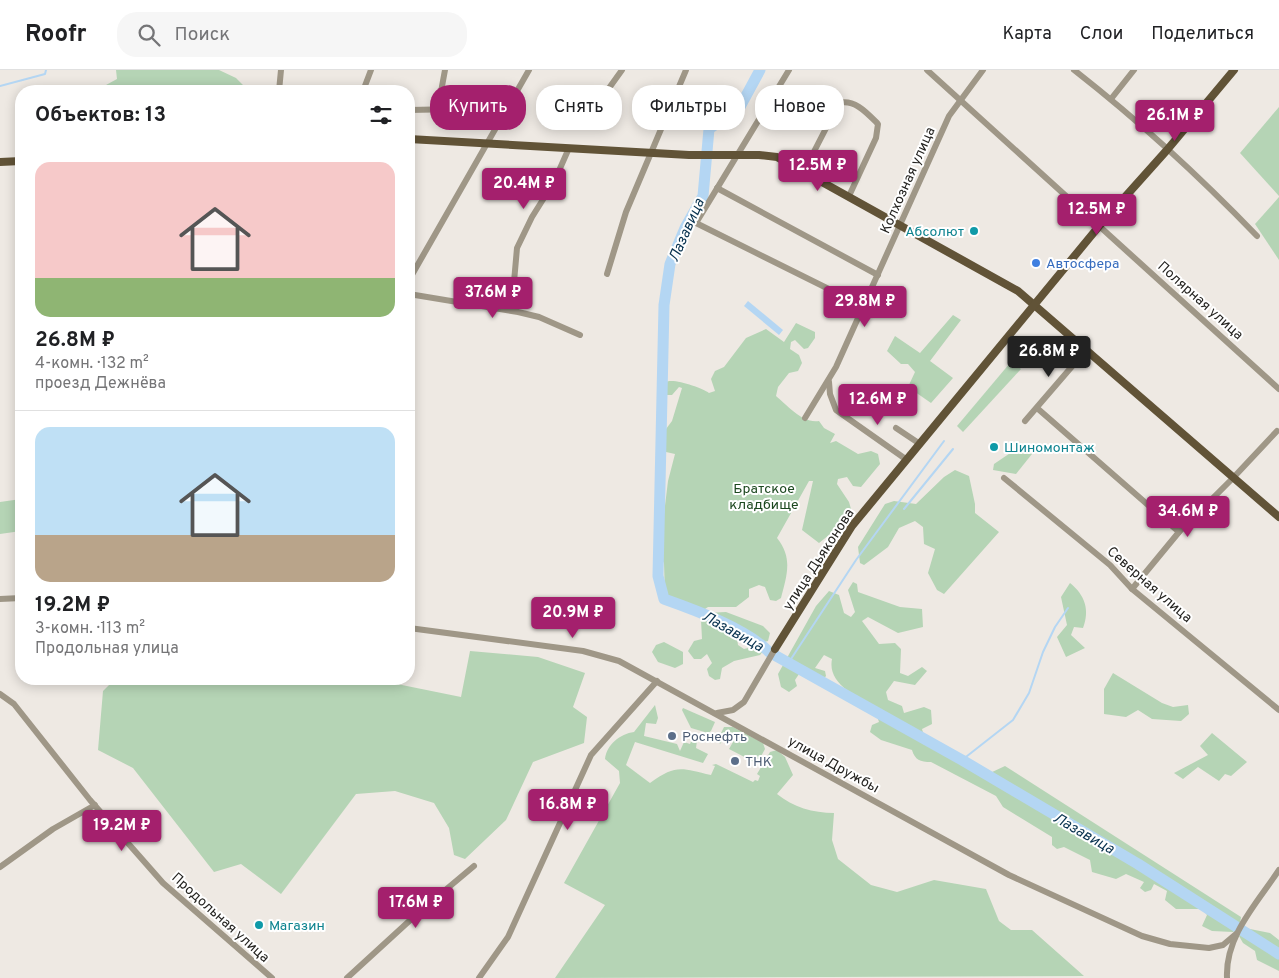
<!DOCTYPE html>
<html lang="ru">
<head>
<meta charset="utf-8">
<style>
	:root { --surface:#fff; --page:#f6f6f6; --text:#202124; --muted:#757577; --line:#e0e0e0; --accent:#a4206d }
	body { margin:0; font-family:Overpass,sans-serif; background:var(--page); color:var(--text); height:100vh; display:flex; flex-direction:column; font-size:19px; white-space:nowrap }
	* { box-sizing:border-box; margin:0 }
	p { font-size:16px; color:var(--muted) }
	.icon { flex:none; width:28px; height:28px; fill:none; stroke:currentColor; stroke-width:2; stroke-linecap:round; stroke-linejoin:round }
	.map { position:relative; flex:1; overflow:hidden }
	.sheet { position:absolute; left:15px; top:15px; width:400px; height:600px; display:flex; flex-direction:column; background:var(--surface); border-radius:20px; box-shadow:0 2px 12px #0003 }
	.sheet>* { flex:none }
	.guide { position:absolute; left:430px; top:15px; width:475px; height:45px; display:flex; gap:10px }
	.price { position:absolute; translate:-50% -42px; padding:0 11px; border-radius:5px; background:var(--accent); color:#fff; font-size:16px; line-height:32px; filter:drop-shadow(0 1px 2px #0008) }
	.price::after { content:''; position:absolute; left:50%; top:30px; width:15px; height:11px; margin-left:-8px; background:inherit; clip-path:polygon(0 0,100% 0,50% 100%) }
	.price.on { background:#222; color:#fff }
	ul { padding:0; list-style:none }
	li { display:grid; align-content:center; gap:10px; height:265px; padding:0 20px }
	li+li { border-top:1px solid var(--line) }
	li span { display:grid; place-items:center; height:155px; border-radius:15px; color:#555 }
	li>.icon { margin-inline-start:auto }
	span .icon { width:90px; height:90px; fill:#fffc; stroke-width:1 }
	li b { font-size:21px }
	h2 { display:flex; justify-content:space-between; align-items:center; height:60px; padding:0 20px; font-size:21px }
	.pill { padding:0 18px; border-radius:20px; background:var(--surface); box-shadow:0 2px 12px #0003; font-size:18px; line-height:45px }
	.pill.on { background:var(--accent); color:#fff }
	header { display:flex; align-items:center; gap:30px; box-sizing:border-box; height:70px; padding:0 25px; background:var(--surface); border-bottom:1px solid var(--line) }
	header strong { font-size:24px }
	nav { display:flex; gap:28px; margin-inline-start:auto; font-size:18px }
	.search { width:350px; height:45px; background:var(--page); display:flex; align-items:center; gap:12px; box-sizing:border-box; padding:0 18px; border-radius:20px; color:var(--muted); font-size:19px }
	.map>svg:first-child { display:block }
	.green { fill:#b5d4b5 }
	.water { fill:#b4d6f3 }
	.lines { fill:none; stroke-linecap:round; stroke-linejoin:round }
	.stream { stroke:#b4d6f3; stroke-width:2 }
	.river { stroke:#b4d6f3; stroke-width:11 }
	.minor { stroke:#9f9787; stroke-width:6 }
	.major { stroke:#615337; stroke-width:8 }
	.culture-dot { fill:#0f9aa8; stroke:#fff; stroke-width:2 }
	.shop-dot { fill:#3f7fe0; stroke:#fff; stroke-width:2 }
	.service-dot { fill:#5c6f8a; stroke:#fff; stroke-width:2 }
	.labels { text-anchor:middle; stroke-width:4; stroke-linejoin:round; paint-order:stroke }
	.street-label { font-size:14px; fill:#252421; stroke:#fff }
	.culture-label { font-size:14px; fill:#0d838f; stroke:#fff; text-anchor:start }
	.shop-label { font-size:14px; fill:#366cbe; stroke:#fff; text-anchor:start }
	.park-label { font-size:14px; fill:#1c481f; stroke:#fff }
	.service-label { font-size:14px; fill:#4e5e75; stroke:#fff; text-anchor:start }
	.water-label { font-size:15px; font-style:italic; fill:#08324f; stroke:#fff }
</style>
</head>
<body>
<header>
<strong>Roofr</strong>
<div class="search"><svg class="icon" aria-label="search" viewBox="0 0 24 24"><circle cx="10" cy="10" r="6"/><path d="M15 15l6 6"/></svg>Поиск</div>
<nav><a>Карта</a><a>Слои</a><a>Поделиться</a></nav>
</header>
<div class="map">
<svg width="1279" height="908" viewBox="0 0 1279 908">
	<rect width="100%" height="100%" fill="#eee9e3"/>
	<g class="green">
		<path d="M116 0H219L236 8 248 20 258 21H106V15L117 9Z"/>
		<path d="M1279 37V126L1240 83Z"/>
		<path d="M1279 127V190L1255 154Z"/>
		<path d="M953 245 961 250 930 291 953 308 931 333 908 317 915 302 908 294H901L887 281 895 266 920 283Z"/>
		<path d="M796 253 815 262V268L808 278 804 279 795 270 791 272 790 279 799 285 802 293 798 301 789 303 778 317 776 326C787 335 803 354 819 351L824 358 835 364 830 373 836 371 858 384 871 381 878 384 880 394 861 417 853 416 847 407 838 409 837 414 849 432 851 439 829 465 819 473 802 460 813 411H809L777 468C793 488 787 505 781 528L776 531 770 530 765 517 759 515 749 519V527L736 537H708L702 541 665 525 664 493 659 485 668 411 675 384 666 382 663 377 666 359 672 351 682 318 679 317 672 325H666L664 318 666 312C674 308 702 318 709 323L715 321 711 309 715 301 724 297 746 268 766 259 784 272Z"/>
		<path d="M1010 293 1015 294 1021 299 963 362 957 356Z"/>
		<path d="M1022 375 1032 384 1016 404 993 400 994 394Z"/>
		<path d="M955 400 969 406 975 434V443L999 462 944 524 937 520 928 503 935 479 924 474 923 457 915 451 899 458 888 477 864 495 860 493 858 477 885 434 894 431 916 434 944 407Z"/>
		<path d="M21 429V461L0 464V432Z"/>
		<path d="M853 512 857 514 858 522 900 537 922 539 923 557 898 563 868 547 862 551 879 574 895 573 901 579 900 603 908 606 922 597 927 601 915 615 894 611 886 622 888 630 902 636 904 643 924 637 931 640 932 654 922 659 924 666 990 703 1005 696 1241 847 1240 854 1233 862 1212 861 1202 856 1207 845 1202 839H1176L1165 830 1167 821 1154 814 1151 820 1145 822 1140 818 1144 812 1126 804 1116 809 1092 802 1090 790 1064 777 1057 779 1052 775V767L1003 737 996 726 931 692C920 692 915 690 912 680L881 670 870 662 872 655 879 652 874 637C857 626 827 614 832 589L824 585 815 598 825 601 826 606 821 612 799 604 795 610 797 616 789 622 781 617 778 604 816 536 829 521 839 525 844 543 851 547 855 542 848 520Z"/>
		<path d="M1070 513C1085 525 1090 540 1083 558L1074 557 1071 565 1085 578 1066 587 1057 567 1067 555 1061 527Z"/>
		<path d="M726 542 763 556 770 563 768 571 764 572 743 562 737 568 738 575 744 579 760 575 763 581 760 585 734 591 722 598 720 609 715 610 709 606 707 599 712 593 707 584 701 589H694L688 581 694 571 702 569 701 550 706 543Z"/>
		<path d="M664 572 683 582V594L675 598 658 592 652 582 656 575Z"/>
		<path d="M470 581 538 587 585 603 573 637 587 647 584 673 533 692 506 750 465 789 454 785 449 758 434 733 395 721 356 724 281 824 241 794 214 802 133 698 98 680 103 621 115 609H397V614L461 627Z"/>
		<path d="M1113 603 1162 633 1173 637 1188 635 1189 644 1181 651 1152 649 1138 640 1126 647 1104 644V619Z"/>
		<path d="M655 635 658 648 656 654 646 653 644 666 677 674 680 681 684 672 690 674 692 669 697 671 696 678 708 684 703 693 635 672 626 695 650 713C676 694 681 698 711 705L715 696 712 695 716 694 753 712 755 710 758 711 760 706 757 704 770 682 777 680 785 687 793 705 777 724C793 737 813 743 834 743L832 770 838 789 871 815 897 822 934 810 986 819 999 851 1011 860H1032L1084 906 555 908 605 835 564 813 620 713 619 701 605 689C607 674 620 664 634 662Z"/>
		<path d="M683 638 715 652 711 661 708 663 691 658 682 640Z"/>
		<path d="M724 657H733L763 673 765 679 759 690 754 692 729 679 733 672 724 668 720 674 718 669Z"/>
		<path d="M1212 663 1247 692 1231 706 1225 704 1219 711 1198 697 1183 709 1174 703 1208 685 1200 676Z"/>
		<path d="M1245 858 1270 863 1279 870V901L1257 890 1255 881 1243 873 1239 866Z"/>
	</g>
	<path class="water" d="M748 231 783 260 779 265 744 236Z"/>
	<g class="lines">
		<g class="stream">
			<path d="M0 16 45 4 46 0"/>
			<path d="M904 439 953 379"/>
			<path d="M789 592 856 490 944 371"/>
			<path d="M962 690 1013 650 1029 623 1043 582 1055 557 1068 538"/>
		</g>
		<path class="river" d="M760 0 740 37 709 59 703 126 685 158 670 194 664 235 658 506 664 529C695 540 747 559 769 582L962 690 1138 794 1279 884"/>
		<g class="minor">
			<path d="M789 0 696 153 863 236"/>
			<path d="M927 0 1279 319"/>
			<path d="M1074 0C1138 50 1200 107 1257 166"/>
			<path d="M279 21 281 0"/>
			<path d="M363 21 371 0"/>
			<path d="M1111 29 1134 0"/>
			<path d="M438 38 445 0"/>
			<path d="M409 40 509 38"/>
			<path d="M589 46 622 0"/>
			<path d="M804 101 839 33C855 29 867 43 878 54L876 68 849 126"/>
			<path d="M717 118 878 205"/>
			<path d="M607 204 626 142 686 0"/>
			<path d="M409 210 529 0"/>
			<path d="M514 212 517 178 532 147 554 112 569 78"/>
			<path d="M409 224 518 242 539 247 580 265"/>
			<path d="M829 312 830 324 836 340 907 390"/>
			<path d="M1037 338 1179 462"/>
			<path d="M805 348 836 297 949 46 983 0"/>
			<path d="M1025 351 1087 279"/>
			<path d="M896 358 920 374"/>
			<path d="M1004 408 1110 495 1132 519 1279 640"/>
			<path d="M1132 519 1179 462 1233 408 1277 361"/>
			<path d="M0 529 21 528"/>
			<path d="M409 558 583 581 619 591 1009 805 1142 866 1170 874 1209 878 1223 875 1236 864"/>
			<path d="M0 624 14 634 90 730 163 813 272 908"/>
			<path d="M717 643 733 640 744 632 775 579"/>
			<path d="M0 797 53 759 95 735"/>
			<path d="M347 908 418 843 474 796"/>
			<path d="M479 908 508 867 591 685 657 611"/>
			<path d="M1227 908C1225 866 1257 833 1279 800"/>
		</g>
		<g class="major">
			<path d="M409 69 689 85H759L777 87 1018 221 1279 447"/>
			<path d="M0 92 21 91"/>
			<path d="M775 579 852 456 1100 155 1167 80 1234 0"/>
		</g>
	</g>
	<g class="culture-dot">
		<circle cx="974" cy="161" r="5"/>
		<circle cx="994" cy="377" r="5"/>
		<circle cx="259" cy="855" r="5"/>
	</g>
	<circle class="shop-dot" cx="1036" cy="193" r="5"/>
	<g class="service-dot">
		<circle cx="672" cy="666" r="5"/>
		<circle cx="735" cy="691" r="5"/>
	</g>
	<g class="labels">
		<g class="street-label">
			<text transform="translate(907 110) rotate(-66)" y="5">Колхозная улица</text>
			<text transform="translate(1201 230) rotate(42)" y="5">Полярная улица</text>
			<text transform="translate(818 489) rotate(-57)" y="5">улица Дьяконова</text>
			<text transform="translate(1150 514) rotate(41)" y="5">Северная улица</text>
			<text transform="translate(834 694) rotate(29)" y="5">улица Дружбы</text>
			<text transform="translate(221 847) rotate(42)" y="5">Продольная улица</text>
		</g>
		<g class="culture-label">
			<text x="964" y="166" text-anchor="end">Абсолют</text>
			<text x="1004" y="382">Шиномонтаж</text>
			<text x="269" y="860">Магазин</text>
		</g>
		<g class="shop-label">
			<text x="1046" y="198">Автосфера</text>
		</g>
		<g class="park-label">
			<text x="764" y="423">Братское<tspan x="764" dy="16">кладбище</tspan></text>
		</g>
		<g class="service-label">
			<text x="682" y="671">Роснефть</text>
			<text x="745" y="696">ТНК</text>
		</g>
		<g class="water-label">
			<text transform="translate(686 160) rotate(-66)" y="5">Лазавица</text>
			<text transform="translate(733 561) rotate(29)" y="5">Лазавица</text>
			<text transform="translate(1084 763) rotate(30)" y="5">Лазавица</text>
		</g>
	</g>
</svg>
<b class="price" style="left:1175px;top:72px">26.1M ₽</b>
<b class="price" style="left:818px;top:122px">12.5M ₽</b>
<b class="price" style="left:524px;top:140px">20.4M ₽</b>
<b class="price" style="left:1097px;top:166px">12.5M ₽</b>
<b class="price" style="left:493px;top:249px">37.6M ₽</b>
<b class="price" style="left:865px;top:258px">29.8M ₽</b>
<b class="price on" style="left:1049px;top:308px">26.8M ₽</b>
<b class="price" style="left:878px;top:356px">12.6M ₽</b>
<b class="price" style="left:1188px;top:468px">34.6M ₽</b>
<b class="price" style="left:573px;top:569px">20.9M ₽</b>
<b class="price" style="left:568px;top:761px">16.8M ₽</b>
<b class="price" style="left:122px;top:782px">19.2M ₽</b>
<b class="price" style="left:416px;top:859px">17.6M ₽</b>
<div class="guide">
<a class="pill on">Купить</a>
<a class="pill">Снять</a>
<a class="pill">Фильтры</a>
<a class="pill">Новое</a>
</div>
<section class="sheet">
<h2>Объектов: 13<svg class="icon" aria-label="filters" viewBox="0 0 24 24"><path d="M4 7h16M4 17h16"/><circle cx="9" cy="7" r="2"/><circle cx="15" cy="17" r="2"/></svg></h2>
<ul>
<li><span style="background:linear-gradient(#f6c9c9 75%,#8fb573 0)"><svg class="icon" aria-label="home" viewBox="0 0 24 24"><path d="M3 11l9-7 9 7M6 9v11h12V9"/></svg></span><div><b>26.8M ₽</b><p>4-комн. · 132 m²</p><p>проезд Дежнёва</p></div></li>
<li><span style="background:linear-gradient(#bfe0f5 70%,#b9a48a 0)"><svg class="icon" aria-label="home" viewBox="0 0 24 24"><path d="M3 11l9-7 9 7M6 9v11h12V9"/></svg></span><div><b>19.2M ₽</b><p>3-комн. · 113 m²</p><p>Продольная улица</p></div></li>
</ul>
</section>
</div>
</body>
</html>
